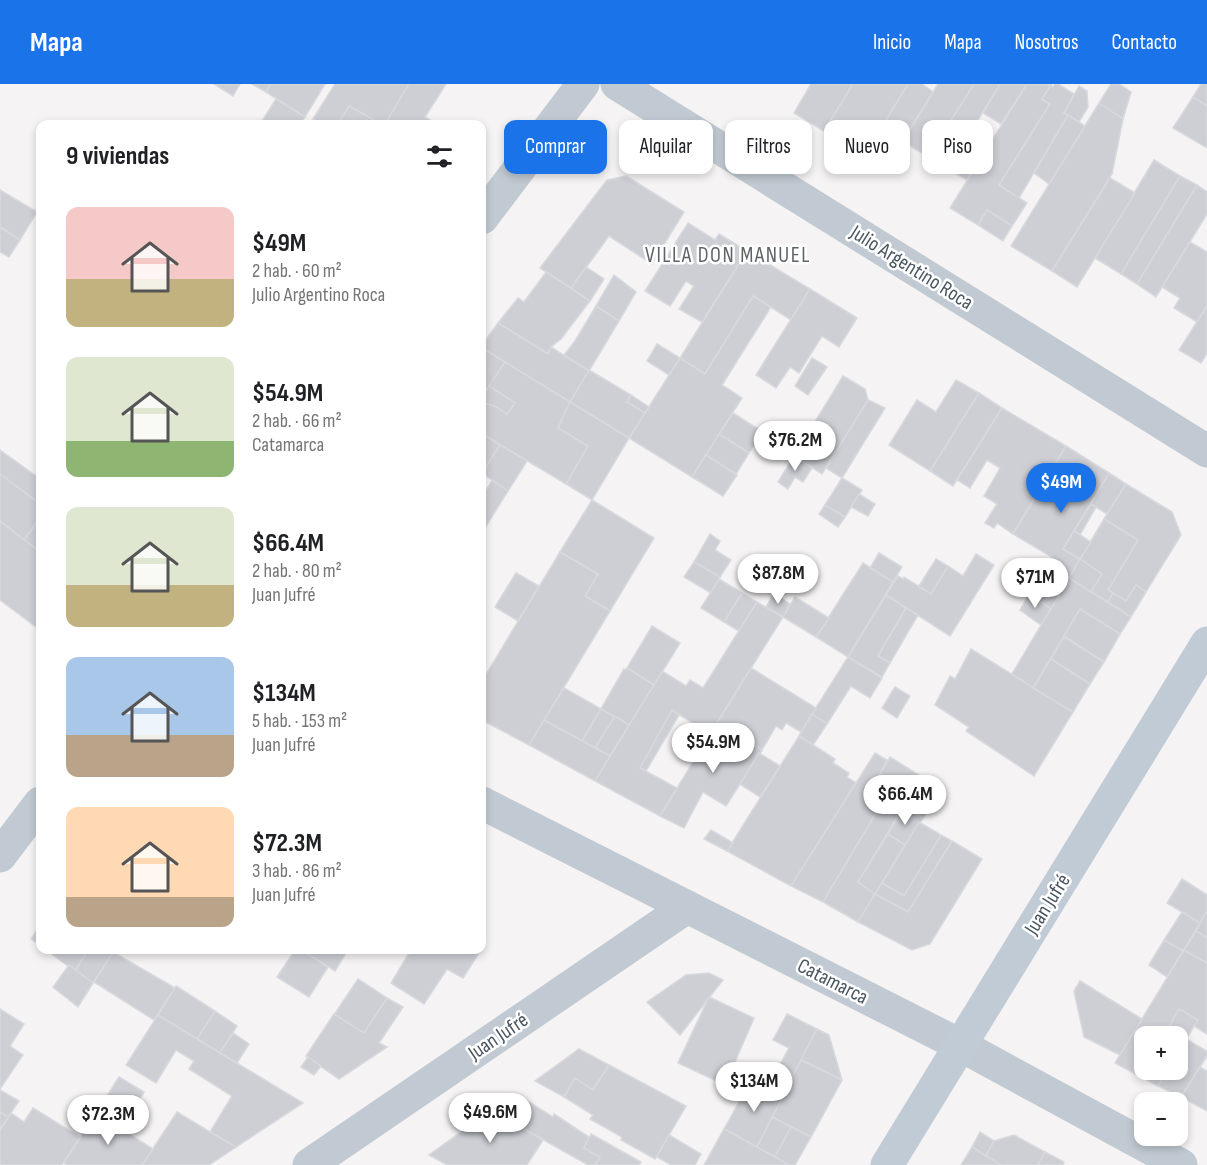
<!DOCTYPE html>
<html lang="es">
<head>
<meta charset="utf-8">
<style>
	:root { --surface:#fff; --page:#f2f2f2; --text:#202124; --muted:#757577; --accent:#1a73e8 }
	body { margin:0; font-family:"Sofia Sans Condensed",sans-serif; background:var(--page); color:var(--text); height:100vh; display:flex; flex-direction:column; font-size:22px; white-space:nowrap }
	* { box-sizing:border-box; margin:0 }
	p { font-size:20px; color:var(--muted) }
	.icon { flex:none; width:33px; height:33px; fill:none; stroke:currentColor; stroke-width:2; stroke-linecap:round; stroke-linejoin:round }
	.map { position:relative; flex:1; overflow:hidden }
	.side { position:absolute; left:36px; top:36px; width:450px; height:834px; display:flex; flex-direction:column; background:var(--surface); border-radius:12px; box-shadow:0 3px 9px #0003 }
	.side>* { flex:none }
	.top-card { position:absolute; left:504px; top:36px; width:570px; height:54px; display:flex; gap:12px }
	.tools { position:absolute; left:1134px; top:942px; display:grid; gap:12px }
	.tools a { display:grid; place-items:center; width:54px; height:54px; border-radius:12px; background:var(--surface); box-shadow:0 3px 9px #0003; font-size:30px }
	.price { position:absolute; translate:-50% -51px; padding:0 14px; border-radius:21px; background:#fff; color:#222; font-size:20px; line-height:39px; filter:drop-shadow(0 2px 3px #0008) }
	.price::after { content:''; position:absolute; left:50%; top:36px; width:18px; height:14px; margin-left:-9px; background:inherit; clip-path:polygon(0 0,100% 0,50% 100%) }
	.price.current { background:var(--accent); color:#fff }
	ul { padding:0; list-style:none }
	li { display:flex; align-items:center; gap:18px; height:150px; padding:0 30px }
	li span { display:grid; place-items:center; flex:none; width:168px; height:120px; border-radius:12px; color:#555 }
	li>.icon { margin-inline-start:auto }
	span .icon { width:72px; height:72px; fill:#fffc; stroke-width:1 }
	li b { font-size:26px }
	h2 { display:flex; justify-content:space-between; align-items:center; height:72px; padding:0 30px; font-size:26px }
	.chip { padding:0 21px; border-radius:12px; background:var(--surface); box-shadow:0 3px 9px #0003; font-size:21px; line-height:54px }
	.chip.current { background:var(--accent); color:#fff }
	header { display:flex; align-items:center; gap:36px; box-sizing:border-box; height:84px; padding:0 30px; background:var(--accent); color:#fff }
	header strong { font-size:28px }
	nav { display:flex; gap:33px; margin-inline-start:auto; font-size:21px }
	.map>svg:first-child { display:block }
	.building { fill:#cdcfd5; stroke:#d7d9de; stroke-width:1.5 }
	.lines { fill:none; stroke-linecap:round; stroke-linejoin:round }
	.street { stroke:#c1cad2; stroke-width:33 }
	.secondary { stroke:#c1cbd6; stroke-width:33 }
	.labels { text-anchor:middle; stroke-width:5; stroke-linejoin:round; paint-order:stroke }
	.street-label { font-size:21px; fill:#4a5661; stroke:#fff }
	.neighbourhood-label { font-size:22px; letter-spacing:1.5px; fill:#5f6368; stroke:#fff }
</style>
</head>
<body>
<header>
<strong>Mapa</strong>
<nav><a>Inicio</a><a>Mapa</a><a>Nosotros</a><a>Contacto</a></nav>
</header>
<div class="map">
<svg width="1207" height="1081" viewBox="0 0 1207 1081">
	<rect width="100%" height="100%" fill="#f5f3f3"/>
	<g class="building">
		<path d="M214 0H240L233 12Z"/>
		<path d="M252 0H271L266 8Z"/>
		<path d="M271 0H325L305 33 266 8Z"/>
		<path d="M335 0H409L385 40H381L349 22 338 40H322L313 35Z"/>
		<path d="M409 0H446L425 33 437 40H385Z"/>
		<path d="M811 0H853L824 47 794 29Z"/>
		<path d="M853 0H908L864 72 824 47Z"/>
		<path d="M908 0H922L933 8 906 51 885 38Z"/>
		<path d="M938 0H974L928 73 903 57Z"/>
		<path d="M974 0H1000L948 85 928 73Z"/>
		<path d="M1000 0H1027L1001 40 983 29Z"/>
		<path d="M1027 0 1051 1 1042 15 1050 20 999 101 1027 119 1012 142 987 126 978 141 950 124Z"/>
		<path d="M1055 0H1058L1074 10 1064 29 1068 31 1019 114 999 101 1050 20 1042 15 1051 1 1053 3Z"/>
		<path d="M1111 0H1119L1131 8 1123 35 1099 19Z"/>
		<path d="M1201 0H1207V22L1193 13Z"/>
		<path d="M1079 2 1087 7 1088 23 1079 38 1064 29Z"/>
		<path d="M1193 13 1207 22V64L1173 44Z"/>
		<path d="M276 15 305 33 300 40H260Z"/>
		<path d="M1099 19 1123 35 1112 90 1052 187 1011 162Z"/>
		<path d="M349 22 381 40H338Z"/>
		<path d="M1068 31 1085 42 1049 100 1034 89Z"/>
		<path d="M885 38 906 51 886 85 864 72Z"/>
		<path d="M965 57 984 69 967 96 948 85Z"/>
		<path d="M1154 76 1180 92 1121 190 1095 174Z"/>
		<path d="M626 92 684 128 652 180 609 152 571 204 540 184 607 96Z"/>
		<path d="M1180 92 1197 101 1137 200 1121 190Z"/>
		<path d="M1110 94 1135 109 1077 203 1052 187Z"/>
		<path d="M1197 101 1207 108V130L1156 213 1137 200Z"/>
		<path d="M0 106 37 128 20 156 0 143Z"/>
		<path d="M987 126 1012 142 1003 157 978 141Z"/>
		<path d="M688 139 715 156 719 150 747 167 702 238 679 225 694 202 686 197 670 222 645 207Z"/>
		<path d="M0 143 20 156 9 173 0 168Z"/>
		<path d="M1190 158 1207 168V222L1197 238 1174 224 1180 214 1162 203Z"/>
		<path d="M747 167 810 205 791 236 753 212 705 290 680 274Z"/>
		<path d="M586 183 604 195 590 217 571 204Z"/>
		<path d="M546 188 590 217 561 255 551 263 548 270 498 239 518 214 524 218Z"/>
		<path d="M614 191 636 208 619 237 596 222Z"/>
		<path d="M810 205 857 234 839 263 822 252 799 289 790 283 776 304 756 291Z"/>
		<path d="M753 212 771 223 722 301 742 314 692 393 629 354 680 274 705 290Z"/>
		<path d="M596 222 619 237 589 287 564 271 575 257Z"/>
		<path d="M1207 222V269L1201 279 1179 266Z"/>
		<path d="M498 239 548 270 551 263 589 287 570 318 482 264V261Z"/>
		<path d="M657 260 680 274 669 291 647 277Z"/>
		<path d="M484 265 505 278 482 314V269Z"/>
		<path d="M812 274 827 283 808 311 795 302Z"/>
		<path d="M505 278 570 318 558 344 588 362 566 400 482 350V321L488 320 495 322 507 330 515 319 489 302Z"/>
		<path d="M589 286 631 311 627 318 645 329 629 354 570 318Z"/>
		<path d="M843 292 865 305 868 316 822 390 794 372Z"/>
		<path d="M956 296 979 309 930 387 889 361 917 316 936 328Z"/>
		<path d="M489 302 515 319 507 330 495 322 488 320 482 321V314Z"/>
		<path d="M979 309 1002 324 953 402 930 387Z"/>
		<path d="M631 311 649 323 645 329 627 318Z"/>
		<path d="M868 316 885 324 842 394 826 384Z"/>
		<path d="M570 318 629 354 592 416 566 400 588 362 558 344Z"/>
		<path d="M1002 324 1066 362 1013 450 997 439 994 444 985 439 997 420 984 412 1000 384 987 376 970 404 957 396Z"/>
		<path d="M733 329 763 348 749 369 719 350Z"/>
		<path d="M719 350 749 369 736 390 706 371Z"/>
		<path d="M486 352 500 361 482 389V358Z"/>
		<path d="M500 361 527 377 508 407 482 389Z"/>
		<path d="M1066 362 1109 389 1063 465 1080 475 1059 512 1037 498 1052 473 1013 450Z"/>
		<path d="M0 366 40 395V420L0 390Z"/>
		<path d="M706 371 737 391 723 412 692 393Z"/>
		<path d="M794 372 812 384 803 398 795 393 788 405 778 398Z"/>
		<path d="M1109 389 1126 400 1107 430 1091 420Z"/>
		<path d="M0 390 40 420V434L24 456 0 437Z"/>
		<path d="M842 394 862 406 845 433 825 421Z"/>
		<path d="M492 396 508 407 485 444 482 443V414Z"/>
		<path d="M1126 400 1172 428 1181 451 1146 508 1136 501 1126 517 1108 506 1138 456 1104 435Z"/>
		<path d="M859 410 875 420 868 432 851 423Z"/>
		<path d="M592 416 654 454 610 527 585 512 598 490 560 468Z"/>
		<path d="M1091 420 1096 423 1080 451 1074 447Z"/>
		<path d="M825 421 845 433 838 443 819 430Z"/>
		<path d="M40 434V468L24 456Z"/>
		<path d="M1104 435 1138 456 1108 506 1113 509 1108 518 1091 508 1102 490 1080 475Z"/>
		<path d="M0 437 40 468V537L36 543 0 516Z"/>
		<path d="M1074 447 1091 458 1080 475 1063 465Z"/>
		<path d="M710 450 720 457 715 466 731 476 720 493 694 478Z"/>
		<path d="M560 468 598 490 585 512 610 527 529 661 482 636V597Z"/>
		<path d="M879 469 902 483 893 498 870 484Z"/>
		<path d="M976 470 994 481 950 552 886 511 898 492 903 495 904 493 931 510 948 482 963 492Z"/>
		<path d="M936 475 948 482 931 510 919 502Z"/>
		<path d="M1080 475 1102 490 1091 508 1069 494Z"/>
		<path d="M694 478 720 493 711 509 684 493Z"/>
		<path d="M863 479 893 498 848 573 816 553Z"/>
		<path d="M516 489 539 502 518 537 495 523Z"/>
		<path d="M1069 494 1131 533 1120 550 1080 525 1033 604 1012 590Z"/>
		<path d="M719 495 742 509 724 538 701 524Z"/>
		<path d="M1037 498 1059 512 1051 525 1029 510Z"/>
		<path d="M1136 501 1146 508 1131 533 1108 518 1113 509 1126 517Z"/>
		<path d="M742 509 757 518 739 547 724 538Z"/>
		<path d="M774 509 790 520 783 533 766 523Z"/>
		<path d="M1029 510 1051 525 1041 541 1020 526Z"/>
		<path d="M886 511 906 524 878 572 890 579 882 593 848 573Z"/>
		<path d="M795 513 829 534 816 553 783 533Z"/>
		<path d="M757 518 783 533 710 650 672 626 640 684 677 704 660 732 595 697 662 587 686 602 690 596 703 604Z"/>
		<path d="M906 524 918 531 890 579 878 572Z"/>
		<path d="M1080 525 1120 550 1104 578 1064 552Z"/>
		<path d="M652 542 680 559 654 601 627 584Z"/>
		<path d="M1064 553 1104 578 1090 600 1051 575Z"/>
		<path d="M971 565 1073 628 1034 692 966 647 969 643 935 621 950 592 955 595Z"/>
		<path d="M848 573 882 594 870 614 851 602 827 640 812 630Z"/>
		<path d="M1051 575 1090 600 1073 628 1033 604Z"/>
		<path d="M627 584 654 601 629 641 601 625 624 585 625 586Z"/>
		<path d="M751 584 816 624 801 648 786 639 782 646 776 642 762 666 717 639Z"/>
		<path d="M895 603 910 612 897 634 882 624Z"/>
		<path d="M564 604 601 625 582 657 544 636Z"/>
		<path d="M601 625 615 633 595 664 582 657Z"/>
		<path d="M672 626 679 631 646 687 640 684Z"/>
		<path d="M812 630 827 640 813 661 799 652Z"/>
		<path d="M615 632 629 641 610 672 595 664Z"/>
		<path d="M544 636 610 672 595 697 529 661Z"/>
		<path d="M717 639 762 666 726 722 703 708 684 744 660 732Z"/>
		<path d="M799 652 835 675 833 679 849 689 847 693 856 699 791 802 727 767Z"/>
		<path d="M759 669 780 682 760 713 740 700Z"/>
		<path d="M875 669 887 676 880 690 894 699 823 818 791 802Z"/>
		<path d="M890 673 941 705 923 734 904 723 911 710 880 690Z"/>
		<path d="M894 699 911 710 858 798 875 810 858 838 823 818Z"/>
		<path d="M904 723 923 734 905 761 888 750Z"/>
		<path d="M919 738 941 751 904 812 882 799Z"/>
		<path d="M711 746 733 759 727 767 704 755Z"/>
		<path d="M888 750 905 761 875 810 858 798Z"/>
		<path d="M941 751 952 757 908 828 875 810 882 799 904 812Z"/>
		<path d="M952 757 982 775 930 860 912 866 858 838 875 810 908 828Z"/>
		<path d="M1182 795 1207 811V827L1200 839 1167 819Z"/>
		<path d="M1207 827V854L1196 847Z"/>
		<path d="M1182 828 1200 839 1183 867 1164 856Z"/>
		<path d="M40 842V861L31 855Z"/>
		<path d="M1196 847 1207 854V879L1184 866Z"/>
		<path d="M1164 856 1183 867 1167 893 1149 881Z"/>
		<path d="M46 866H88L75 887Z"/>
		<path d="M88 866H115L93 899 75 887Z"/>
		<path d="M295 866H302L328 883 309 913 277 893Z"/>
		<path d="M302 866H348L335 887Z"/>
		<path d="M411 866H481L463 894 447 885 424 920 391 899Z"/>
		<path d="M1184 866 1207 879V950L1194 942 1198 936 1179 925 1164 952 1144 953 1134 948Z"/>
		<path d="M113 868 175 904 154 936 94 898Z"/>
		<path d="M69 881 93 899 78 923 53 903Z"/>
		<path d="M709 889 723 896 680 951 647 918 686 891Z"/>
		<path d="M358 895 387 914 364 949 334 931Z"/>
		<path d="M1080 897 1142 935 1120 971 1084 953 1074 907Z"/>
		<path d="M176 902 215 927 197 955 158 931Z"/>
		<path d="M709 913 754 934 725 1001 678 979Z"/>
		<path d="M387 914 403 923 379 959 387 963 339 995 306 972 334 930 364 949Z"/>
		<path d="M0 925 24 940 10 962 23 971 0 1005Z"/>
		<path d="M1179 925 1198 936 1178 968V952H1164Z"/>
		<path d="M215 927 237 942 220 969 197 955Z"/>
		<path d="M787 930 817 945 783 1012 767 1004 789 964 773 956Z"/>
		<path d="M158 931 197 955 303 1019 236 1063 210 1048 232 1012 189 985 194 977 176 966 156 999 126 981Z"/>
		<path d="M817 945 829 951 842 996 801 976Z"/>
		<path d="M1134 948 1144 953V986H1168L1158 1002 1115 979Z"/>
		<path d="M233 949 249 960 237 979 220 969Z"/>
		<path d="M1186 955 1207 967V972L1181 1013 1158 1002 1168 986H1178V969Z"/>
		<path d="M579 965 609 981 593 1006 575 994 564 1013 535 997Z"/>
		<path d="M308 973 321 982 314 991 301 983Z"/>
		<path d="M801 976 842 996 811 1053 772 1033Z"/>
		<path d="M609 981 686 1022 655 1075 621 1056 622 1053 590 1035 593 1031 564 1013 575 994 593 1006Z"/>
		<path d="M1200 983 1207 987V1027L1181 1013Z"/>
		<path d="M119 993 144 1008 122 1045 96 1029Z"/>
		<path d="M752 995 783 1012 757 1063 724 1045Z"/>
		<path d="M0 1006 19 1017 8 1033 0 1028Z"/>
		<path d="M521 1013 553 1033 554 1030 589 1053 584 1064 600 1073 595 1081H588L508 1036Z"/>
		<path d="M33 1024 80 1053 62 1081H0V1046L11 1029 24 1038Z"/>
		<path d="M492 1026 543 1056 527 1081H447L429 1071Z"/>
		<path d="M0 1028 8 1033 0 1046Z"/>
		<path d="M177 1028 210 1048 236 1063 209 1081H142Z"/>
		<path d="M96 1029 153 1065 142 1081H67L64 1079Z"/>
		<path d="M772 1033 791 1043 775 1073 757 1063Z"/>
		<path d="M791 1043 811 1053 795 1081H789L775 1073Z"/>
		<path d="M724 1045 775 1073 789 1081H704Z"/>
		<path d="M980 1048 994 1057 986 1072 972 1063Z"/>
		<path d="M591 1050 641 1078 639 1081H595L600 1073 584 1064Z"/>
		<path d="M669 1051 701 1070 695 1081H671L657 1073Z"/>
		<path d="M1014 1051 1045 1068 1038 1081H1001L986 1072 994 1057Z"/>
		<path d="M972 1063 986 1072 1001 1081H961Z"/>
		<path d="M1045 1068 1064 1078 1063 1081H1038Z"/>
	</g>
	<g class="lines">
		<g class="street">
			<path d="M617 0 1207 367"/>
			<path d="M482 134 583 0"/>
			<path d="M482 719 960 961 1181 1081"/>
			<path d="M0 772 40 719"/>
			<path d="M309 1081 687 823"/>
		</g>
		<path class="secondary" d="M887 1081 1207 559"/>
	</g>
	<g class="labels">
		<g class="street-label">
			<text transform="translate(912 183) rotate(32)" y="7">Julio Argentino Roca</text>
			<text transform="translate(1047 820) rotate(-58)" y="7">Juan Jufré</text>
			<text transform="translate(833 897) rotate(27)" y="7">Catamarca</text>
			<text transform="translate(498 952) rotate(-34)" y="7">Juan Jufré</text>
		</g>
		<g class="neighbourhood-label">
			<text x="728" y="178">VILLA DON MANUEL</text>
		</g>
	</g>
</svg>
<div class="tools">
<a>+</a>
<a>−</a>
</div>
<b class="price" style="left:795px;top:388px">$76.2M</b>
<b class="price current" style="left:1061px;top:430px">$49M</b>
<b class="price" style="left:778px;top:521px">$87.8M</b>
<b class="price" style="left:1035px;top:525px">$71M</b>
<b class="price" style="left:713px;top:690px">$54.9M</b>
<b class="price" style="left:905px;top:742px">$66.4M</b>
<b class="price" style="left:754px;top:1029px">$134M</b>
<b class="price" style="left:490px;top:1060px">$49.6M</b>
<b class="price" style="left:108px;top:1062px">$72.3M</b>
<div class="top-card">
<a class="chip current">Comprar</a>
<a class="chip">Alquilar</a>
<a class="chip">Filtros</a>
<a class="chip">Nuevo</a>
<a class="chip">Piso</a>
</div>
<section class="side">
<h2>9 viviendas<svg class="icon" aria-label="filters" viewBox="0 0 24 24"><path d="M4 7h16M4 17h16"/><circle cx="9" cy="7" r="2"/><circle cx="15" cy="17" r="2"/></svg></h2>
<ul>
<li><span style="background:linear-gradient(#f6c9c9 60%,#c2b280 0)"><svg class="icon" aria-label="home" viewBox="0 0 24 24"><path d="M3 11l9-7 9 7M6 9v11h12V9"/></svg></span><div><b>$49M</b><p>2 hab. · 60 m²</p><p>Julio Argentino Roca</p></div></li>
<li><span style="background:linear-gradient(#dfe7d0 70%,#8fb573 0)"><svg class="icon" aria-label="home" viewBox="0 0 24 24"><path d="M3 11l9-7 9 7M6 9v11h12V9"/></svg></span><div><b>$54.9M</b><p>2 hab. · 66 m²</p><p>Catamarca</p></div></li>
<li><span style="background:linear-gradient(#dfe7d0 65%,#c2b280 0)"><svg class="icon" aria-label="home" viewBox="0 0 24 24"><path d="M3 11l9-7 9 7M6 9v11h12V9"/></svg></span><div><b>$66.4M</b><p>2 hab. · 80 m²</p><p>Juan Jufré</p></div></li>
<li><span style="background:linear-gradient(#a9c7e8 65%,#b9a48a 0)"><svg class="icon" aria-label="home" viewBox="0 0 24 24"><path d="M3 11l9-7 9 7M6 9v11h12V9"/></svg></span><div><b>$134M</b><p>5 hab. · 153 m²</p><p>Juan Jufré</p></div></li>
<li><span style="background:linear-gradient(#ffd9b3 75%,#b9a48a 0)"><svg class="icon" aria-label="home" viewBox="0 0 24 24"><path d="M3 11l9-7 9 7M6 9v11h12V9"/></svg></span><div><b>$72.3M</b><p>3 hab. · 86 m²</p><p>Juan Jufré</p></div></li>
</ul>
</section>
</div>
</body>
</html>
